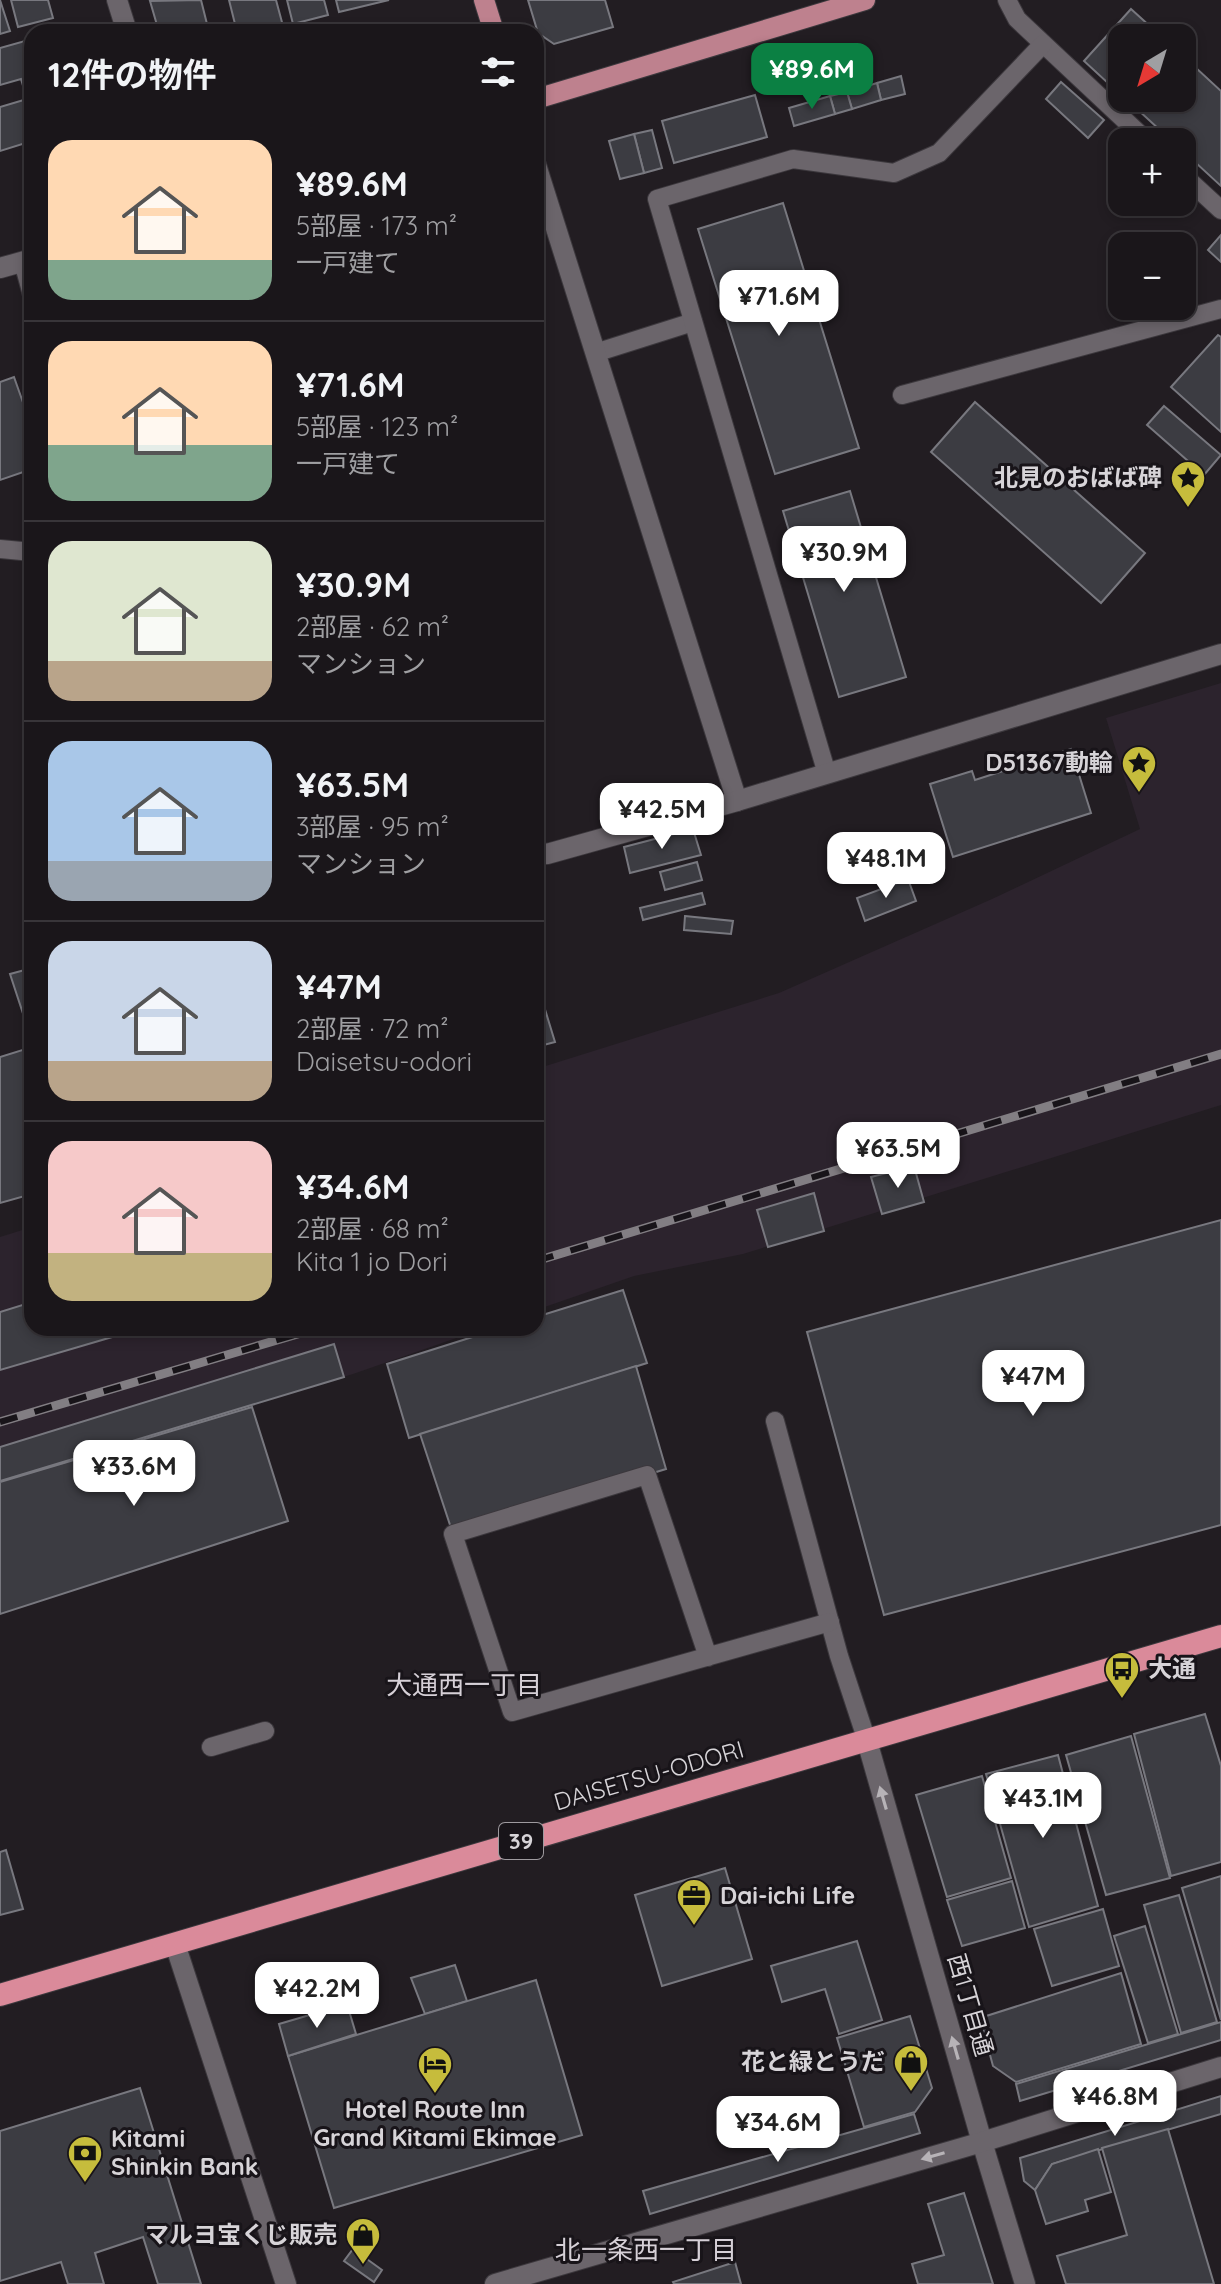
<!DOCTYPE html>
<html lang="ja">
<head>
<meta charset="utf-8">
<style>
	:root { --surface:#1a161a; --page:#272327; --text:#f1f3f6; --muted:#9f9fa2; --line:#383539; --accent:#0b8043 }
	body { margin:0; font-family:Quicksand,"Noto Sans JP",sans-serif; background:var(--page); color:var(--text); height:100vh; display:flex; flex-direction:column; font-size:30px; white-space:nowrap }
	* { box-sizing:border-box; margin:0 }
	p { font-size:26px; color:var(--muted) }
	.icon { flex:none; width:44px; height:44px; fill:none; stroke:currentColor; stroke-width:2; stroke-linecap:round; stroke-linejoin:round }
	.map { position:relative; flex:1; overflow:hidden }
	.details { position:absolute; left:24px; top:24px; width:520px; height:1312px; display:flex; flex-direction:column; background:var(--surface); border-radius:24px; box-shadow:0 4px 12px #0003,0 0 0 2px var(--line) }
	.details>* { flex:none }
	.needle { width:52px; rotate:218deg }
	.controls { position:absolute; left:1108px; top:24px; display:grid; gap:16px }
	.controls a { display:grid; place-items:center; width:88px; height:88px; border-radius:16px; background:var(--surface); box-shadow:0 4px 12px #0003,0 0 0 2px var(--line); font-size:40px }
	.price { position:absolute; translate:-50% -68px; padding:0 18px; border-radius:16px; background:#fff; color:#222; font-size:26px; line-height:52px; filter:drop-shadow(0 2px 4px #0008) }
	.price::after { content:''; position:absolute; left:50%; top:48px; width:24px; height:18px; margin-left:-12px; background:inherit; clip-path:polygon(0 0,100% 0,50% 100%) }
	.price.current { background:var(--accent); color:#fff }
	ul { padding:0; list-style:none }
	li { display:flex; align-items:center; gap:24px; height:200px; padding:0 24px }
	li+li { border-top:2px solid var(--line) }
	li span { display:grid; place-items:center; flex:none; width:224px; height:160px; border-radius:24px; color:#555 }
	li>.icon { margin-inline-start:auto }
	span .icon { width:96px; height:96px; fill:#fffc; stroke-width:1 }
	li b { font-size:34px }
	h2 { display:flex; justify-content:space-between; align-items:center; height:96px; padding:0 24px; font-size:34px }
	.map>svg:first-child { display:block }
	.built { fill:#2c232d }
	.building { fill:#3c3c42; stroke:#78787f; stroke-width:2 }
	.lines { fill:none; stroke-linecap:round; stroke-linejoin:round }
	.service-casing { stroke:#3c383d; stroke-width:20 }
	.minor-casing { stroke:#3c383d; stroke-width:22 }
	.tertiary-casing { stroke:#3c383d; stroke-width:22 }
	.primary-casing { stroke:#3c383d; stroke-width:22 }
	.trunk-casing { stroke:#3c383d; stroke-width:24 }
	.service { stroke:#6b656b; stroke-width:18 }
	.minor { stroke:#6b656b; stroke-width:20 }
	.tertiary { stroke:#6b656b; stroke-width:20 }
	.primary { stroke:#be818e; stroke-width:20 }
	.trunk { stroke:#da8a9a; stroke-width:22 }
	.rail-casing { stroke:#827e83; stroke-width:9 }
	.rail { stroke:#181419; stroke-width:6; stroke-dasharray:18; stroke-linecap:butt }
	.oneway { fill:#b7b3b7 }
	.labels { text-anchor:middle; stroke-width:6; stroke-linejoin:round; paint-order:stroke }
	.shield { fill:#181419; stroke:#9e9a9f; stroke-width:2 }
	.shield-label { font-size:22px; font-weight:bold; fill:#d7d4d8 }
	.poi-label { font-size:24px; font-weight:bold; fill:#d7d4d8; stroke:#181419; text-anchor:end }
	.street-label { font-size:24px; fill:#d7d4d8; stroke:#181419 }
	.neighbourhood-label { font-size:26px; fill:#d6d0d7; stroke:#181419 }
</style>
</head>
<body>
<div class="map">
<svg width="1221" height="2284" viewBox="0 0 1221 2284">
	<rect width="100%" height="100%" fill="#221d22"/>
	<g class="built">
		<path d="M1221 683V1105L743 1254 634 1276 536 1310V1069L779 993 992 899 1140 829 1106 718Z"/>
		<path d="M32 1227V1328H485L353 1374 0 1483V1237Z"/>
	</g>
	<g class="building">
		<path d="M0 0 10 31 0 34Z"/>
		<path d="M11 0H48L53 18 18 27Z"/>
		<path d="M201 0 209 32H159L150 1Z"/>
		<path d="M229 0H276L283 26 260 32H237Z"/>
		<path d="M287 0H324L328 15 293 24Z"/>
		<path d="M336 0H389L339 12Z"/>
		<path d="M528 0H605L613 27 554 44 538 33Z"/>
		<path d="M1131 9 1163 38H1122V96L1084 61Z"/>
		<path d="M32 39V87L24 89 21 79 0 85V48Z"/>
		<path d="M1182 55 1221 91V186L1182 150V142H1173L1125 98H1182Z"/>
		<path d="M901 76 905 94 881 100 877 83Z"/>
		<path d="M1061 82 1104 120 1088 138 1046 99Z"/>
		<path d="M877 83 881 100 852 109 847 92Z"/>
		<path d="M847 92 852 109 835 114 830 96Z"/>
		<path d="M755 95 767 137 674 163 662 121Z"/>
		<path d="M830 96 835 114 794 126 789 108Z"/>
		<path d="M27 99 32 115V141L0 151V107Z"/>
		<path d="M652 130 662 168 644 173 634 134Z"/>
		<path d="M634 134 644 173 620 179 609 141Z"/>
		<path d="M783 203 859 448 775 474 698 229Z"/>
		<path d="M1221 235V262L1208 250Z"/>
		<path d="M1218 335 1221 337V432L1171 387Z"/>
		<path d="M14 377 32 428V469L0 480V382Z"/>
		<path d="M975 402 1145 553 1101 603 931 452Z"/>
		<path d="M1164 406 1221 455 1204 475 1147 425Z"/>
		<path d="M850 491 906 677 839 697 783 511Z"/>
		<path d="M1071 749 1091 813 953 857 930 784 972 771 975 780Z"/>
		<path d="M693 829 701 855 630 873 624 847Z"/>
		<path d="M697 862 702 880 665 890 660 872Z"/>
		<path d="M908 879 916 901 865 921 857 898Z"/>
		<path d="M702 893 705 904 643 920 640 908Z"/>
		<path d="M685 916 733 921 731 934 684 930Z"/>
		<path d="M32 968V1041L10 974Z"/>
		<path d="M536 980 555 1042 536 1047Z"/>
		<path d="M32 1047V1194L0 1203V1057Z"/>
		<path d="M914 1166 924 1202 882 1214 871 1177Z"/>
		<path d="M814 1193 824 1231 768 1247 757 1210Z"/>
		<path d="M1221 1220V1525L884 1615 807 1332Z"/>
		<path d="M623 1290 647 1363 409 1438 387 1364 501 1328H536V1317Z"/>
		<path d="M32 1302V1328H117L119 1335 0 1370V1312Z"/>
		<path d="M334 1344 344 1377 0 1481V1447Z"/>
		<path d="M636 1366 666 1469 453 1534 420 1434Z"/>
		<path d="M252 1407 288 1521 0 1614V1482Z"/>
		<path d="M1205 1714 1221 1766V1862L1171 1876 1134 1734Z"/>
		<path d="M1131 1736 1170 1878 1106 1895 1066 1755Z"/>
		<path d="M1058 1755 1098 1906 1029 1927 986 1774Z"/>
		<path d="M982 1776 1011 1878 947 1897 916 1795Z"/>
		<path d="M6 1850 23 1909 0 1915V1852Z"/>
		<path d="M725 1868 752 1959 662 1986 635 1895Z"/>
		<path d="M1221 1876V2020L1182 1888Z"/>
		<path d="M1012 1881 1025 1928 962 1946 947 1900Z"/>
		<path d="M1179 1895 1217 2022 1181 2033 1144 1905Z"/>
		<path d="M1103 1909 1119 1966 1052 1986 1034 1929Z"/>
		<path d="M1145 1926 1178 2034 1148 2043 1114 1936Z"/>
		<path d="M857 1941 882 2020 839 2034 825 1989 782 2002 771 1966Z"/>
		<path d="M455 1965 467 2001 425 2014 411 1978Z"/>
		<path d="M1121 1973 1141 2044 1016 2082 993 2066 980 2018Z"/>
		<path d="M536 1980 582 2135 334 2208 288 2056Z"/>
		<path d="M347 2004 356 2034 288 2056 279 2024Z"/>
		<path d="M910 2016 932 2088 915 2112 864 2127 837 2038Z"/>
		<path d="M1221 2022V2040L1020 2101 1016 2084Z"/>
		<path d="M140 2088 201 2284H158L143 2237 95 2253 104 2284H68L61 2262 0 2281V2131Z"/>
		<path d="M1221 2096V2114L1052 2164 1035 2190 1024 2181 1020 2158Z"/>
		<path d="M914 2114 920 2133 650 2214 643 2191Z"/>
		<path d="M1168 2129 1214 2284H1066L1057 2256 1127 2235 1102 2148Z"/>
		<path d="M1098 2149 1111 2192 1085 2200 1088 2211 1046 2224 1035 2190 1052 2164Z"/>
		<path d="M964 2193 993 2284H918L912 2264 944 2255 928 2204Z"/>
		<path d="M353 2249 382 2270 374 2282 344 2261Z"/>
		<path d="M735 2262 741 2284H674L673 2282Z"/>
	</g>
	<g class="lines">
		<g class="service-casing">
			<g id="service">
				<path d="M1007 0 1017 19 1148 142"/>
				<path d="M1182 174 1221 210"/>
				<path d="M23 262 32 295"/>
				<path d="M595 353 693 322"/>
				<path d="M902 395 1221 309"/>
				<path d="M0 549 32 552"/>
				<path d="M827 774 657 199 793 159 894 173 939 153 1043 44"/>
				<path d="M775 1421 839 1656 867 1741"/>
				<path d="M708 1657 647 1475 453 1534 512 1712 830 1622"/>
				<path d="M211 1747 265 1731"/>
			</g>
		</g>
		<g class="minor-casing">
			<g id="minor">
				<path d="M117 0 127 32"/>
				<path d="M536 165 737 801"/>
				<path d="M536 853 547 854 737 801 1221 654"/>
				<path d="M867 1741 982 2142 1025 2284"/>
				<path d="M495 2284 982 2142 1221 2067"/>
			</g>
		</g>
		<g class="tertiary-casing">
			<g id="tertiary">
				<path d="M0 268 32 259"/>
				<path d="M175 1944 286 2284"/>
			</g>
		</g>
		<g class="primary-casing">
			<g id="primary">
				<path d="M484 0 494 32"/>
				<path d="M536 99 865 0"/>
			</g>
		</g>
		<g class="trunk-casing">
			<path id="trunk" d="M0 1995 1221 1636"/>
		</g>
		<use href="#service" class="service"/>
		<use href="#minor" class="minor"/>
		<use href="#tertiary" class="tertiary"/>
		<use href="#primary" class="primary"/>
		<use href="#trunk" class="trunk"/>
		<g class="rail-casing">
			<g id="rail">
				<path d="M536 1261 1221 1054"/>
				<path d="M0 1422 318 1328"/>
			</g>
		</g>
		<use href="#rail" class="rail"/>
	</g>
	<defs><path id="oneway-solid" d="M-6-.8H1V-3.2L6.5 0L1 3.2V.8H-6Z" transform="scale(2)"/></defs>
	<g class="oneway">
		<use href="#oneway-solid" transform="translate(883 1798) rotate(-106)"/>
		<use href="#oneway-solid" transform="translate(955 2048) rotate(-106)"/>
		<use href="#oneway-solid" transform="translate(933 2156) rotate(164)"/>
	</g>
	<defs>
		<g id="sight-pin" transform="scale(1.8)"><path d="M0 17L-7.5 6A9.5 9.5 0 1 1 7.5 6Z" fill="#c6bc3c" stroke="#181419"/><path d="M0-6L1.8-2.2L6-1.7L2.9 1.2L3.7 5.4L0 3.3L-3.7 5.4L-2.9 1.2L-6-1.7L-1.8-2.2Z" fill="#111"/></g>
		<g id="bus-pin" transform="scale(1.8)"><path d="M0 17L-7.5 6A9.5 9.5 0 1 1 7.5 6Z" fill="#c6bc3c" stroke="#181419"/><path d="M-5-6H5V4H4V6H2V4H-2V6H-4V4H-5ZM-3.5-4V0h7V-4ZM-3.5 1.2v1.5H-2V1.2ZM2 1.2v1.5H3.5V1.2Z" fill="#111"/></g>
		<g id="office-pin" transform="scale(1.8)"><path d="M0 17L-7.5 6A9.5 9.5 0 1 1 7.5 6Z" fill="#c6bc3c" stroke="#181419"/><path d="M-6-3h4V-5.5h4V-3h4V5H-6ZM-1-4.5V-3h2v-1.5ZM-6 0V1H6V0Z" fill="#111"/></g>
		<g id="shop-pin" transform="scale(1.8)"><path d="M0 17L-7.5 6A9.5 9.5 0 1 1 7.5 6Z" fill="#c6bc3c" stroke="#181419"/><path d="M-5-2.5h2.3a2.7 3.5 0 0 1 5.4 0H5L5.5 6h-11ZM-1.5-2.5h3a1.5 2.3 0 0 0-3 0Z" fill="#111"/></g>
		<g id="hotel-pin" transform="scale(1.8)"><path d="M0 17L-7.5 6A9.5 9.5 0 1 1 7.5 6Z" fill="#c6bc3c" stroke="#181419"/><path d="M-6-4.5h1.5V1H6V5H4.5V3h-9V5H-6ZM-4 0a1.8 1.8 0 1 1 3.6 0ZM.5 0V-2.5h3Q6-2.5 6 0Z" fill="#111"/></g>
		<g id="bank-pin" transform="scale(1.8)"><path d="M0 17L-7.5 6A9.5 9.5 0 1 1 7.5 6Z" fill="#c6bc3c" stroke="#181419"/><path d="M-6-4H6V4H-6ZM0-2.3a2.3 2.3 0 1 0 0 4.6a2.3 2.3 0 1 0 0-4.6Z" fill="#111"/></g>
	</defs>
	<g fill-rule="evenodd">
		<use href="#sight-pin" x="1188" y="478"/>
		<use href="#sight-pin" x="1139" y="763"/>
		<use href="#bus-pin" x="1122" y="1669"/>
		<use href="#office-pin" x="694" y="1896"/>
		<use href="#shop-pin" x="911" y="2062"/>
		<use href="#hotel-pin" x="435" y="2064"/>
		<use href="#bank-pin" x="85" y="2153"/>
		<use href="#shop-pin" x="363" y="2235"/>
	</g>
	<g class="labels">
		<rect class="shield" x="499" y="1823" width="44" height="36" rx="6"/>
		<g class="shield-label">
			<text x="521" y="1849">39</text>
		</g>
		<g class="poi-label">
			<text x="1162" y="486">北見のおばば碑</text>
			<text x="1113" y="771">D51367動輪</text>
			<text x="1148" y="1677" text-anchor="start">大通</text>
			<text x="720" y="1904" text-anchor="start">Dai-ichi Life</text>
			<text x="885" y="2070">花と緑とうだ</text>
			<text x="435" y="2118" text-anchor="middle">Hotel Route Inn<tspan x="435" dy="28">Grand Kitami Ekimae</tspan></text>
			<text x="111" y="2147" text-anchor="start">Kitami<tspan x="111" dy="28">Shinkin Bank</tspan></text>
			<text x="337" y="2243">マルヨ宝くじ販売</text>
		</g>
		<g class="street-label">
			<text transform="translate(649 1776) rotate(-16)" y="8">DAISETSU-ODORI</text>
			<text transform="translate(970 2005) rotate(74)" y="8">西1丁目通</text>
		</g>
		<g class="neighbourhood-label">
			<text x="464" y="1694">大通西一丁目</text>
			<text x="646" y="2259">北一条西一丁目</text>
		</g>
	</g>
</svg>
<div class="controls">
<a><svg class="needle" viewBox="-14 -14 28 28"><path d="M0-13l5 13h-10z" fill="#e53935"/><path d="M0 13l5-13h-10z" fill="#9f9fa2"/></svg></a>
<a>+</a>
<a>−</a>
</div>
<b class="price current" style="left:812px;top:111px">¥89.6M</b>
<b class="price" style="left:779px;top:338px">¥71.6M</b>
<b class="price" style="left:844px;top:594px">¥30.9M</b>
<b class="price" style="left:662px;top:851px">¥42.5M</b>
<b class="price" style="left:886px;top:900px">¥48.1M</b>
<b class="price" style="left:898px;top:1190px">¥63.5M</b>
<b class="price" style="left:1033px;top:1418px">¥47M</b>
<b class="price" style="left:134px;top:1508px">¥33.6M</b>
<b class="price" style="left:1043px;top:1840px">¥43.1M</b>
<b class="price" style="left:317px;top:2030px">¥42.2M</b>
<b class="price" style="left:1115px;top:2138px">¥46.8M</b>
<b class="price" style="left:778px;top:2164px">¥34.6M</b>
<section class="details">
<h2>12件の物件<svg class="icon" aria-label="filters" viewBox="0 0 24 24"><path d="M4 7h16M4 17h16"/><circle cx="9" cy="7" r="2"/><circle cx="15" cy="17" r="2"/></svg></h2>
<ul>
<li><span style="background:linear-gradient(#ffd9b3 75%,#7fa58c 0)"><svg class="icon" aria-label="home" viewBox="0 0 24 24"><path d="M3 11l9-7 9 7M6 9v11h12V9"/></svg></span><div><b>¥89.6M</b><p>5部屋 · 173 m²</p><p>一戸建て</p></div></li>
<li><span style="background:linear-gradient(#ffd9b3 65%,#7fa58c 0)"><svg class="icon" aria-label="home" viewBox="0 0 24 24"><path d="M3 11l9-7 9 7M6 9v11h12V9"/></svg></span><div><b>¥71.6M</b><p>5部屋 · 123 m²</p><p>一戸建て</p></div></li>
<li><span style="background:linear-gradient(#dfe7d0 75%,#b9a48a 0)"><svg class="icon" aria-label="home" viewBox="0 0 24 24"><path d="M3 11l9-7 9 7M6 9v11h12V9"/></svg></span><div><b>¥30.9M</b><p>2部屋 · 62 m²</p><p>マンション</p></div></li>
<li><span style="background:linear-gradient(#a9c7e8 75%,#9aa5b1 0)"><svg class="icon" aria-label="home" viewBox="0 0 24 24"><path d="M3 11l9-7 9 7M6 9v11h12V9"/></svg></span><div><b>¥63.5M</b><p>3部屋 · 95 m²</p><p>マンション</p></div></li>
<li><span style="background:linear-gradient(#c9d6e8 75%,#b9a48a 0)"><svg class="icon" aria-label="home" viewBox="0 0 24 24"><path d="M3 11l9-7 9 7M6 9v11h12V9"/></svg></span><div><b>¥47M</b><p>2部屋 · 72 m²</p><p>Daisetsu-odori</p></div></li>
<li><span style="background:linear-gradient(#f6c9c9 70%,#c2b280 0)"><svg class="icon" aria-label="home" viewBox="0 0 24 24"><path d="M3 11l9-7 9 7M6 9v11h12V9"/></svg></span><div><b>¥34.6M</b><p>2部屋 · 68 m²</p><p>Kita 1 jo Dori</p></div></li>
</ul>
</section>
</div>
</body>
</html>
